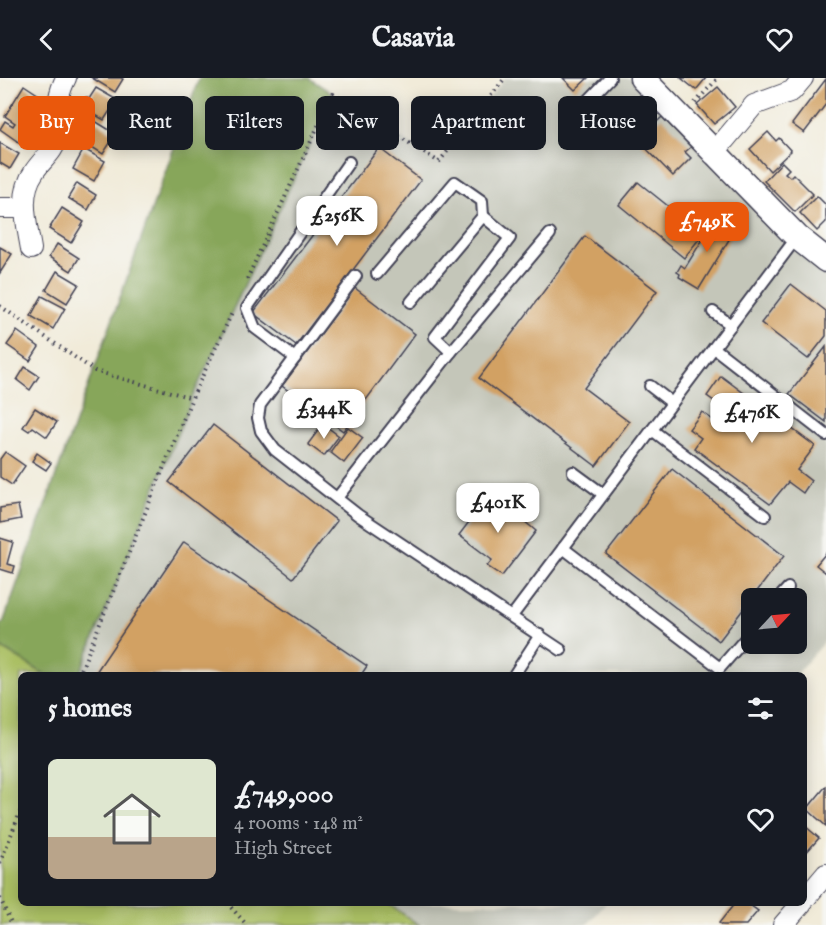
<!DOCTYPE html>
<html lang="en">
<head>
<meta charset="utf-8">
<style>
	:root { --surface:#171b24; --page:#20242c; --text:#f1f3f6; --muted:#9ea1a6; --accent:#ea580c }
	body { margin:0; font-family:"IM FELL English",serif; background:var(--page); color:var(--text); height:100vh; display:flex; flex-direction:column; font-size:22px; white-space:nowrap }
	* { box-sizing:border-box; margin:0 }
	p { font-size:20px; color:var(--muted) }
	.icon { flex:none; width:33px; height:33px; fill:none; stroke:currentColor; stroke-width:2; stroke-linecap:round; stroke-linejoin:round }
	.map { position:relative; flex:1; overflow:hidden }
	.drawer { position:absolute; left:18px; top:594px; width:789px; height:234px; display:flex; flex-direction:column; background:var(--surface); border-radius:9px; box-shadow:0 3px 15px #0003 }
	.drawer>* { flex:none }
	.top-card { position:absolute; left:18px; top:18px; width:790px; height:54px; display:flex; gap:12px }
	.needle { width:39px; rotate:64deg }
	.buttons { position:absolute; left:741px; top:510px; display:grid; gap:12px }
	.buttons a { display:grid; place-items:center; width:66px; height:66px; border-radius:9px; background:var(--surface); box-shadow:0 3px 15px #0003; font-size:30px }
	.price { position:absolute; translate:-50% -51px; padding:0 14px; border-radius:12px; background:#fff; color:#222; font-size:20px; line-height:39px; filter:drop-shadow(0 2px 3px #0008) }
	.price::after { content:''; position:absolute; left:50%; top:36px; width:18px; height:14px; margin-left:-9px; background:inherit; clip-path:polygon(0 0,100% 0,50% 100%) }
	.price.active { background:var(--accent); color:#fff }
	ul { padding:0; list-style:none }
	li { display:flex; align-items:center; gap:18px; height:150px; padding:0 30px }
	li span { display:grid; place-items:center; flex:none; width:168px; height:120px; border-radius:9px; color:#555 }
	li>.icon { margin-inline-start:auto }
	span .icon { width:72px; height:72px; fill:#fffc; stroke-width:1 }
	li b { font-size:26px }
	h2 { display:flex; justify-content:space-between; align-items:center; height:72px; padding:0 30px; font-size:26px }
	.chip { padding:0 21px; border-radius:9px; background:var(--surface); box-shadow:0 3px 15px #0003; font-size:21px; line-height:54px }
	.chip.active { background:var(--accent); color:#fff }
	header { display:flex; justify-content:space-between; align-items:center; height:78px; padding:0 30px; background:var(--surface); font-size:27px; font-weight:700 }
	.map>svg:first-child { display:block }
	.industrial { fill:#c4c6b9; fill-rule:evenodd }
	.green { fill:#aabf64; stroke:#667050; stroke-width:1.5 }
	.forest { fill:#87a65a; stroke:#54644a; stroke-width:1.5 }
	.building { fill:#d2a163 }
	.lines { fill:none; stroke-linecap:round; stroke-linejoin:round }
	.service-casing { stroke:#414053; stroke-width:14 }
	.minor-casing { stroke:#414053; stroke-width:22 }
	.tertiary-casing { stroke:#414053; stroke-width:27 }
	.path { stroke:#414053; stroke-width:4; stroke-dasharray:1.5 4.5; stroke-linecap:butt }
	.service { stroke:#fff; stroke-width:10 }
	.minor { stroke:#fff; stroke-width:20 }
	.tertiary { stroke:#fff; stroke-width:24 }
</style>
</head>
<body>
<header><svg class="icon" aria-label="back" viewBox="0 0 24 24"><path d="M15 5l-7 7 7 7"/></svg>Casavia<svg class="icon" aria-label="heart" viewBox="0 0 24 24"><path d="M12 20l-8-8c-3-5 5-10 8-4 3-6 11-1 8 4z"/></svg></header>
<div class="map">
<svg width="826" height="847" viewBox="0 0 826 847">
	<rect width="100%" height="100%" fill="#f6f6f2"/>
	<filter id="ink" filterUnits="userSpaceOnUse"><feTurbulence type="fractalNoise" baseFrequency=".0167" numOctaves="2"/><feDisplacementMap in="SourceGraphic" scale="12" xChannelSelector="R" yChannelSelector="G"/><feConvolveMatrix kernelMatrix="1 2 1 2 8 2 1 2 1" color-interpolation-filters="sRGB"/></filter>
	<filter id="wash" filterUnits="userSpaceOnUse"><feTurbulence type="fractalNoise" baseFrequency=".008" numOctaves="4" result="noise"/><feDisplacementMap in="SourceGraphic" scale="24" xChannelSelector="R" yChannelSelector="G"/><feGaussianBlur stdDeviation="1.35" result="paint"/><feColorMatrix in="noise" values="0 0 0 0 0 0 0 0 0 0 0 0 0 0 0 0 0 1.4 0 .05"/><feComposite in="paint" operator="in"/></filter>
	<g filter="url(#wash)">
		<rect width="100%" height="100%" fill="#f1ebd9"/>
		<g class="industrial">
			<path d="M505 0H642L826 182V561L796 597H79L192 320 333 16 439 84ZM752 520H796V566H752Z"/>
			<path d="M387 825H606L587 847H419Z"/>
		</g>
		<path class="green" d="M0 569 46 597H21V825H387L419 847H0Z"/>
		<path class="forest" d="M199 0H309L333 16 192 320 79 597H46L0 569V545H3Z"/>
		<g id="blocks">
			<g class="building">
				<path d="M92 0H121L123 1 115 14Z"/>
				<path d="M563 0H588L575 12Z"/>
				<path d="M681 0H706L696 12Z"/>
				<path d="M826 1V26L804 55 792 46Z"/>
				<path d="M24 7 39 17 32 29 28 27 26 31 41 41 24 68 0 51 5 43 13 48 15 45 5 38Z"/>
				<path d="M718 9 735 29 714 46 697 27Z"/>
				<path d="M96 10 117 22 104 42 80 28 86 19 89 21Z"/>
				<path d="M662 39 691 69 685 74 691 80 673 98 638 62Z"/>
				<path d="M95 43 116 56 103 76 79 61 85 52 88 55Z"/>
				<path d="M768 54 776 63 779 60 791 73 770 93 750 71Z"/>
				<path d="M0 65 19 76 10 91 0 85Z"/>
				<path d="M379 70 421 102 296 267 253 235Z"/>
				<path d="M84 71 105 83 94 103 73 91Z"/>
				<path d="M782 84 789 91 785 95 790 99 793 96 813 116 795 134 764 103Z"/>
				<path d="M638 104 703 156 684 180 619 127Z"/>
				<path d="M77 105 96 117 88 132 68 120Z"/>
				<path d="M817 118 826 127V144L817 153 800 135Z"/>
				<path d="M62 130 84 144 71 165 49 151Z"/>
				<path d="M717 138 736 150 699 211 679 199 680 196 677 194 681 187 685 190Z"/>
				<path d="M585 158 657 213 584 310 629 344 596 388 479 300Z"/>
				<path d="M57 166 79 180 71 193 49 179Z"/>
				<path d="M0 169 12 176 0 195Z"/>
				<path d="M57 193 79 206 67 225 46 212Z"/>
				<path d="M791 206 826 233V258L808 281 761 245Z"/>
				<path d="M355 210 415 256 343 353 282 308Z"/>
				<path d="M42 218 65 230 53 251 31 238Z"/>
				<path d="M17 253 39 269 30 283 7 267Z"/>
				<path d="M826 269V344L789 316Z"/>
				<path d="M25 289 39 298 30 312 17 302Z"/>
				<path d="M721 298 815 368 797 392 811 403 803 415 788 404 770 426 694 370 701 360 689 351 702 334 716 344 725 331 707 318Z"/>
				<path d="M35 330 57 344 47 359 33 349 29 353 23 349Z"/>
				<path d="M323 346 339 358 324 378 308 366Z"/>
				<path d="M213 347 337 443 293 500 169 404Z"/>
				<path d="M348 349 363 360 344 385 330 374Z"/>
				<path d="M5 374 25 388 12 407 0 399V381Z"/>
				<path d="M37 375 51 385 46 392 32 383Z"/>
				<path d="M672 391 784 478 719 563 606 476Z"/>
				<path d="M491 415 536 453 502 498 487 488 492 482 459 457Z"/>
				<path d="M18 427 21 441 0 445V430Z"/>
				<path d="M0 460 13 464 7 486 15 488 13 495 0 491Z"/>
				<path d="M184 464 367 588 361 597H94Z"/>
				<path d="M826 475V495L816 487Z"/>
				<path d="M826 708V748L807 731Z"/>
				<path d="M804 747 819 760 804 777Z"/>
				<path d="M735 825H747L758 833 746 847H722L719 845Z"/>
			</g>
		</g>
	</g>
	<g filter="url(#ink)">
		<use href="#blocks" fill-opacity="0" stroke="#414053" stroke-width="1.5"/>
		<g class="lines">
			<g class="service-casing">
				<g id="service">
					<path d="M584 27 610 0"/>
					<path d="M377 196 455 104 482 123 483 138"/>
					<path d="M356 198 260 327 258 340 261 353 275 372 358 437 561 572"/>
					<path d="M411 224 483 138 510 160 435 259 451 274"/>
					<path d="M713 234 731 247"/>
					<path d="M714 270 826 357"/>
					<path d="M295 280 255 250 247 230 349 84"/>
					<path d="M650 308 672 325"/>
					<path d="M652 352 765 438"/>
					<path d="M573 394 603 416"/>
					<path d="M337 420 451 274 550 156"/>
					<path d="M563 470 720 590 752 553"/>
					<path d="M779 520 788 510"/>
					<path d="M512 538 797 159"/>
					<path d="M514 597 540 557"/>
				</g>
			</g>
			<g class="minor-casing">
				<g id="minor">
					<path d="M713 76 754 27 792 13 803 0"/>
					<path d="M0 130H24"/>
					<path d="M31 171C27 146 18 117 34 94 42 81 54 75 57 59 61 36 53 25 66 0"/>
					<path d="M804 822 826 796"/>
					<path d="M783 847 802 825"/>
				</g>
			</g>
			<g class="tertiary-casing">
				<path id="tertiary" d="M642 0 797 159 826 182"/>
			</g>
			<g class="path">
				<path d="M695 25 718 0"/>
				<path d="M247 201 333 16 439 84 505 0"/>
				<path d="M0 228 95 293 192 320"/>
				<path d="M79 597 192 320 233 233"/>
				<path d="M0 785 21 732"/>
				<path d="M0 820 12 847"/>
				<path d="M227 825 247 847"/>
			</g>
			<use href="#service" class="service"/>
			<use href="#minor" class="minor"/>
			<use href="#tertiary" class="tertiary"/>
		</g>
	</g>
</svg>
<div class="buttons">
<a><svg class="needle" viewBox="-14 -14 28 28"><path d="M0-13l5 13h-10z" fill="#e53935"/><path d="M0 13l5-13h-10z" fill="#9ea1a6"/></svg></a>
</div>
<b class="price" style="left:337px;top:169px">£256K</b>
<b class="price active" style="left:707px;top:175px">£749K</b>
<b class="price" style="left:324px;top:362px">£344K</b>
<b class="price" style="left:752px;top:366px">£476K</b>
<b class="price" style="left:498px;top:456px">£401K</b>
<div class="top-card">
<a class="chip active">Buy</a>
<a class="chip">Rent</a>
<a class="chip">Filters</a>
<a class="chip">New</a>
<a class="chip">Apartment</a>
<a class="chip">House</a>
</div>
<section class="drawer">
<h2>5 homes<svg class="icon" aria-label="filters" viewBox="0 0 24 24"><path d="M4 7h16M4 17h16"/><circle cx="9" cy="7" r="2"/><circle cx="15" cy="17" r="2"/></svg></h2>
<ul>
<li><span style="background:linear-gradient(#dfe7d0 65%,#b9a48a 0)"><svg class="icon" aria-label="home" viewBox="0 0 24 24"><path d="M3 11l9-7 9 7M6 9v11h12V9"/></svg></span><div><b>£749,000</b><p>4 rooms · 148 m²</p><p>High Street</p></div><svg class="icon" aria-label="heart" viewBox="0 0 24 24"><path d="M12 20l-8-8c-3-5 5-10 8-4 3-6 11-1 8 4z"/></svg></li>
</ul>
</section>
</div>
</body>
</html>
